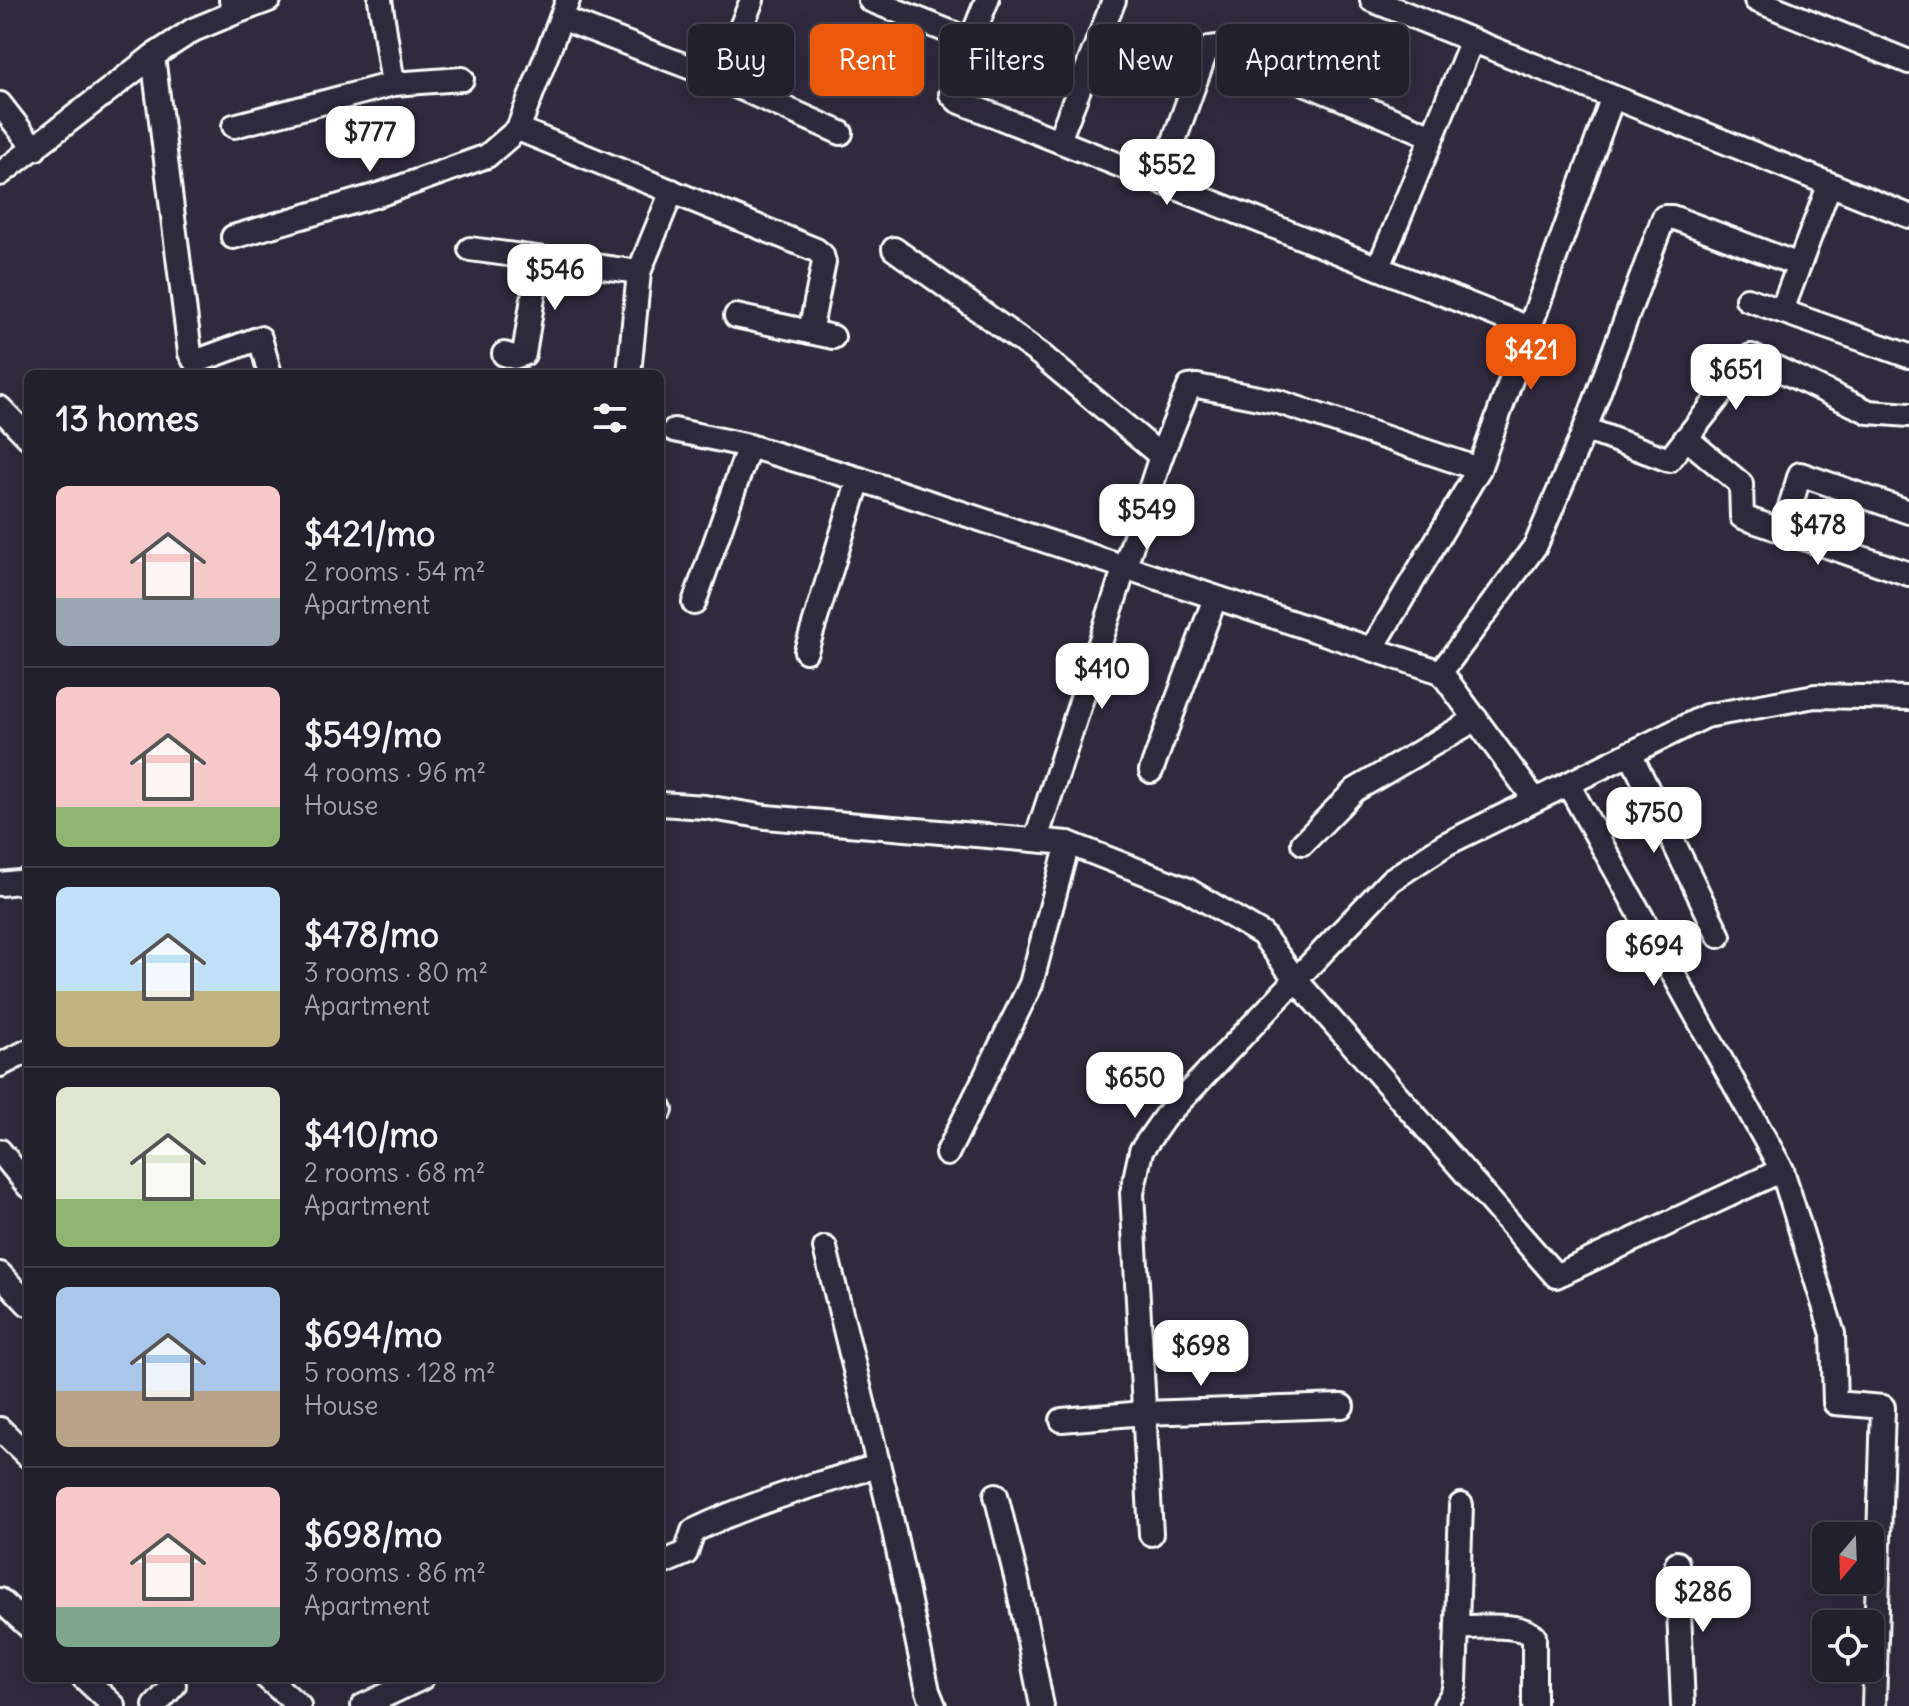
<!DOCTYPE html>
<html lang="en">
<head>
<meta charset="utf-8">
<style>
	:root { --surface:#23202e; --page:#2f2d3a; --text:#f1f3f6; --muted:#a3a3aa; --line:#403e4a; --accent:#ea580c }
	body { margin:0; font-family:Delius,sans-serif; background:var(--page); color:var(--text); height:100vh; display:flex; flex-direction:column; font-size:30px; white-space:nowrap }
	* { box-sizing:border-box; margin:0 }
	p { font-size:26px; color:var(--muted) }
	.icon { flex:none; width:44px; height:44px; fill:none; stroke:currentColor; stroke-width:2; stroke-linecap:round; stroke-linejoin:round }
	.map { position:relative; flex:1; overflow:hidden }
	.side { position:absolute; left:24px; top:370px; width:640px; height:1312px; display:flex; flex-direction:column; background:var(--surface); border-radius:12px; box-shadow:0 8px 32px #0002,0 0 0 2px var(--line) }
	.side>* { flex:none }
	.banner { position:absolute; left:688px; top:24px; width:760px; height:72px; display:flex; gap:16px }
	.needle { width:52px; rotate:199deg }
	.buttons { position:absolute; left:1812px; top:1522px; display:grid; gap:16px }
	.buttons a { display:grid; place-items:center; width:72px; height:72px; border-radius:12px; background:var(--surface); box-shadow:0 8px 32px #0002,0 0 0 2px var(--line); font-size:40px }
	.price { position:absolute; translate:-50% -68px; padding:0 18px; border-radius:16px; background:#fff; color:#222; font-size:26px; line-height:52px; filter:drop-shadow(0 2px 4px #0008) }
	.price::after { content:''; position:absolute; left:50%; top:48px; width:24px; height:18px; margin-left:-12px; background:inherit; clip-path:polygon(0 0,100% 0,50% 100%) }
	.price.on { background:var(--accent); color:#fff }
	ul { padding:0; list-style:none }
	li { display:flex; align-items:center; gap:24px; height:200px; padding:0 32px }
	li+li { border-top:2px solid var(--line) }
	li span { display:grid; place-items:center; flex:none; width:224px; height:160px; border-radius:12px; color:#555 }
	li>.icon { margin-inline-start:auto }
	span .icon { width:96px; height:96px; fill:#fffc; stroke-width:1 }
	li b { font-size:34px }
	h2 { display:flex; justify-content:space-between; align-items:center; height:96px; padding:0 32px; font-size:34px }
	.pill { padding:0 28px; border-radius:12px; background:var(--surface); box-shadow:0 8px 32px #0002,0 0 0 2px var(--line); font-size:28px; line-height:72px }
	.pill.on { background:var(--accent); color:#fff }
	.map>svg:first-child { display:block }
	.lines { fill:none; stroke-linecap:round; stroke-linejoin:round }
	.minor-casing { stroke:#fff; stroke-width:28 }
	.minor { stroke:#2f2a3d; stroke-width:22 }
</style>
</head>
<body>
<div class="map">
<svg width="1909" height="1706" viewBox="0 0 1909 1706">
	<rect width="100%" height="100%" fill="#2f2a3d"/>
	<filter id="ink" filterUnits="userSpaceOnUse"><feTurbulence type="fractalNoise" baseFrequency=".0125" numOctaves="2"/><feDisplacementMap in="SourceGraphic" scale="16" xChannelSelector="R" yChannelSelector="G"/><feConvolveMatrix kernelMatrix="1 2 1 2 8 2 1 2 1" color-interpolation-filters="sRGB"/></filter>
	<g filter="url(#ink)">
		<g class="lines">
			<g class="minor-casing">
				<g id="minor">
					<path d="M231 0 234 13 193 30 153 56 190 353 194 360 203 359 260 338 270 374"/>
					<path d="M380 0 393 84"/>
					<path d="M870 0 970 40"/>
					<path d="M987 0 953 85 951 94 958 101 1529 328"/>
					<path d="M1372 0 1909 216"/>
					<path d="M1756 0 1909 62"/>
					<path d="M234 13 269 0"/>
					<path d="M561 18 720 79 752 0"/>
					<path d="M720 79 841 133"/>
					<path d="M0 104 35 149"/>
					<path d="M234 126 393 84 462 79"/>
					<path d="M518 129 816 250 822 255 824 262 810 332"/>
					<path d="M1059 140 1114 0"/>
					<path d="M0 174 153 56"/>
					<path d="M1160 180 1205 54 1210 48 1218 47 1432 136"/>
					<path d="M233 237 381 194 487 156 518 129 568 0"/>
					<path d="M470 249 639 272"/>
					<path d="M894 249 1041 355 1161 456"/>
					<path d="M1379 267 1472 40"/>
					<path d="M1747 299 1909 356"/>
					<path d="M1782 310 1829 186"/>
					<path d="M736 316 833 337"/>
					<path d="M504 354 514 357 524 354 539 260"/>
					<path d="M629 374 639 272 672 191"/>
					<path d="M0 408 28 437"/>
					<path d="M1585 429 1669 460 1751 356 1869 412 1909 415"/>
					<path d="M674 430 749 446 859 479 1441 672 1535 800"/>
					<path d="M1686 438 1741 484 1742 517 1909 574"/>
					<path d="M1783 530 1800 474 1909 512"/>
					<path d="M694 603 749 446"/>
					<path d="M1372 649 1479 469 1612 99"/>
					<path d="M806 651 859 479"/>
					<path d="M1441 672 1536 545 1585 429 1664 217H1672L1799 265"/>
					<path d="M1630 753 1719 936"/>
					<path d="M1151 771 1215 598"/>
					<path d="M1568 784 1782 1170 1833 1334 1835 1403 1883 1407 1874 1706"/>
					<path d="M660 804 705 807 766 817 1068 843 1186 889 1262 934 1296 980 1556 1276 1782 1170"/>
					<path d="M1036 839 1161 456 1189 387 1197 386 1279 402 1479 469"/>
					<path d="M1303 843 1355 790 1476 719"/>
					<path d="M0 884 28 881"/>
					<path d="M0 1065 28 1051"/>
					<path d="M660 1108 661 1110"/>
					<path d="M0 1151 28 1186"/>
					<path d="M947 1154 1031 984 1068 843"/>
					<path d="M825 1248 889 1508 928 1691 934 1706"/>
					<path d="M0 1274 28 1304"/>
					<path d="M1062 1420 1144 1413 1342 1406"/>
					<path d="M0 1429 28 1456"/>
					<path d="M996 1495 1017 1581 1042 1706"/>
					<path d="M1151 1534 1132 1193 1141 1151 1164 1118 1391 880 1446 844 1706 716 1815 696 1909 698"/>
					<path d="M1677 1563 1683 1706"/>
					<path d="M660 1564 686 1553 693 1531C751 1503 816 1484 878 1466"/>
					<path d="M0 1600 28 1626"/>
					<path d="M1459 1627C1480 1628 1517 1622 1534 1636V1706"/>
					<path d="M84 1678 114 1706"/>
					<path d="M267 1678 299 1706"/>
					<path d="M155 1706 174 1685"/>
					<path d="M363 1706 422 1678"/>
					<path d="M1445 1706 1453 1693 1455 1683 1461 1505"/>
				</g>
			</g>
			<use href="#minor" class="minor"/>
		</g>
	</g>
</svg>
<div class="buttons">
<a><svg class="needle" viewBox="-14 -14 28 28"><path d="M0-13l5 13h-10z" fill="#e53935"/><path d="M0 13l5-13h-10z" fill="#a3a3aa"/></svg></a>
<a><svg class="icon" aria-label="locate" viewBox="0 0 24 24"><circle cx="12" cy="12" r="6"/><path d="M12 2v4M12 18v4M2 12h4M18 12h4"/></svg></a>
</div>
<b class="price" style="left:370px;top:174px">$777</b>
<b class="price" style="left:1167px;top:207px">$552</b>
<b class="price" style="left:555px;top:312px">$546</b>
<b class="price on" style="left:1531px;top:392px">$421</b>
<b class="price" style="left:1736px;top:412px">$651</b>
<b class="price" style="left:1147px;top:552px">$549</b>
<b class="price" style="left:1818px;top:567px">$478</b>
<b class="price" style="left:1102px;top:711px">$410</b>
<b class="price" style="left:1654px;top:855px">$750</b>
<b class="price" style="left:1654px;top:988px">$694</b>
<b class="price" style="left:1135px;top:1120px">$650</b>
<b class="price" style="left:1201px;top:1388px">$698</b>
<b class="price" style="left:1703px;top:1634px">$286</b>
<div class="banner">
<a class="pill">Buy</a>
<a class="pill on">Rent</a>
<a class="pill">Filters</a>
<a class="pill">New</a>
<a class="pill">Apartment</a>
</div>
<section class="side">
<h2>13 homes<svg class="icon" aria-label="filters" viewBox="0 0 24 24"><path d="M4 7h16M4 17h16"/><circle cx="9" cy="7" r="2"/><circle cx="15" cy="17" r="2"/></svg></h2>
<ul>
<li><span style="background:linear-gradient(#f6c9c9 70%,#9aa5b1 0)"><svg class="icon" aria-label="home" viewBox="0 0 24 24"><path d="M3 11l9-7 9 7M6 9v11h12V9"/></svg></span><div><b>$421/mo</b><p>2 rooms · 54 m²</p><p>Apartment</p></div></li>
<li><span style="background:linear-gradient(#f6c9c9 75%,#8fb573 0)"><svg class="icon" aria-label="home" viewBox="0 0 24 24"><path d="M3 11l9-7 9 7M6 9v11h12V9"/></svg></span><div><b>$549/mo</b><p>4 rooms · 96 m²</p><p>House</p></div></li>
<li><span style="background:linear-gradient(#bfe0f5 65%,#c2b280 0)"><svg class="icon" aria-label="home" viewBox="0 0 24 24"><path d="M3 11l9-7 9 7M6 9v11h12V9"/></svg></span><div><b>$478/mo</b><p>3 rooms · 80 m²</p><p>Apartment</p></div></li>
<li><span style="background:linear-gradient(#dfe7d0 70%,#8fb573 0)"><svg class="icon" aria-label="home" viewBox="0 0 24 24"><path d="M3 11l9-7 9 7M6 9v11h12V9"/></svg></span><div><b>$410/mo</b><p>2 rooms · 68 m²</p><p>Apartment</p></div></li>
<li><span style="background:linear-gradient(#a9c7e8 65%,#b9a48a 0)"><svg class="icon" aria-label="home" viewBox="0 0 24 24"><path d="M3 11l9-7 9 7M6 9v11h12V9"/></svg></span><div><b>$694/mo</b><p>5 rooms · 128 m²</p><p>House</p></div></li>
<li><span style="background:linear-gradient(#f6c9c9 75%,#7fa58c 0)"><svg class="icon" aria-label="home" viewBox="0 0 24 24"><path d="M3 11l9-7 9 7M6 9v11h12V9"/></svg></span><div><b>$698/mo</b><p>3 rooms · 86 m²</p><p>Apartment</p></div></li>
</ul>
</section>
</div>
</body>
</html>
